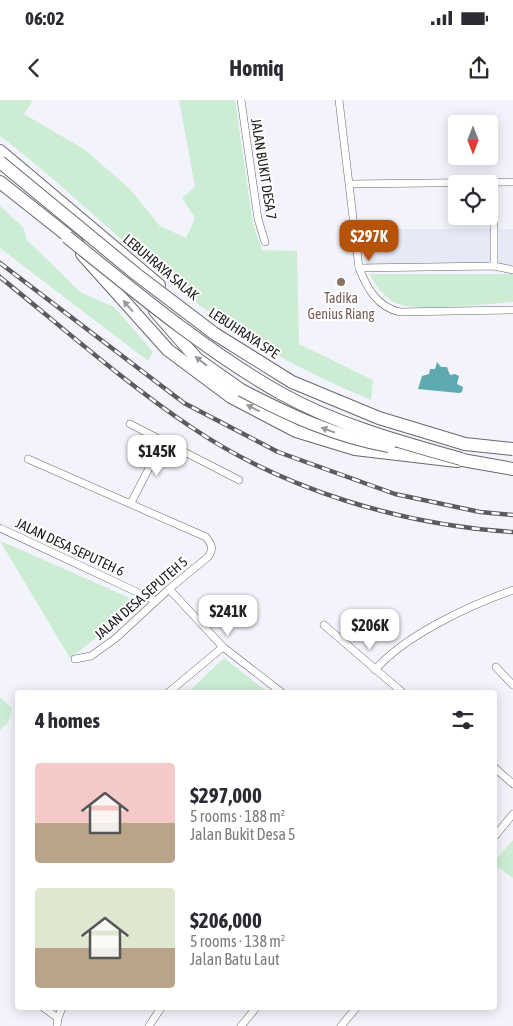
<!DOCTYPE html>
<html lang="en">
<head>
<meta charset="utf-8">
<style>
	:root { --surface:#fff; --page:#f7f7f7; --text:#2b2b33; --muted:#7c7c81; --accent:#b45309 }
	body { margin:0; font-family:"Asap Condensed",sans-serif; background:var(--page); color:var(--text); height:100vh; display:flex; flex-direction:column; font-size:19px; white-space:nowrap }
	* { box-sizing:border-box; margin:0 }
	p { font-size:16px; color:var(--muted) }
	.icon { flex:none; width:28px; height:28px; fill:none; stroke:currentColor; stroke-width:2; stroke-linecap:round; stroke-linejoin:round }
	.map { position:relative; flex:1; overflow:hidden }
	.sheet { position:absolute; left:15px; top:590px; width:482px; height:320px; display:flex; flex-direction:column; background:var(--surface); border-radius:5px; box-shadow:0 2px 12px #0003 }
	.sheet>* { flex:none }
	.needle { width:32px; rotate:180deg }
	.fabs { position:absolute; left:448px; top:15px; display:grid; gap:10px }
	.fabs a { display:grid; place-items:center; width:50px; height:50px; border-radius:5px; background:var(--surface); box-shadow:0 2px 12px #0003; font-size:25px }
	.price { position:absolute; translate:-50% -42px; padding:0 11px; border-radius:10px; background:#fff; color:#222; font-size:16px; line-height:32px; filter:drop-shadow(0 1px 2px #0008) }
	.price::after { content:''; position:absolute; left:50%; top:30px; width:15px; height:11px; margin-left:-8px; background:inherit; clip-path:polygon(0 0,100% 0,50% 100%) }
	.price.selected { background:var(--accent); color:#fff }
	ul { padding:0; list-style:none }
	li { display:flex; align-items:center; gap:15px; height:125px; padding:0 20px }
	li span { display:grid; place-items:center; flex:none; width:140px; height:100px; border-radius:5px; color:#555 }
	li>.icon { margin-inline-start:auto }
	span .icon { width:60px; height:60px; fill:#fffc; stroke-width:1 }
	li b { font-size:21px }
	h2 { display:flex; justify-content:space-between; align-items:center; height:60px; padding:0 20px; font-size:21px }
	.status { display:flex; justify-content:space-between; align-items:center; height:35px; padding:0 25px; background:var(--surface); direction:ltr }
	.status svg { height:14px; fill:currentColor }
	header { display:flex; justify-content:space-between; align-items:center; height:65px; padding:0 20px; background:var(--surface); font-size:22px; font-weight:700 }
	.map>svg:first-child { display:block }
	.built { fill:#e7e9f7 }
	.green { fill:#ccedd4 }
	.water { fill:#5daab1 }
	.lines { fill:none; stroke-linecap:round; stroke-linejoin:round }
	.street-casing { stroke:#67686e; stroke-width:8 }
	.highway-casing { stroke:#67686e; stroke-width:14 }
	.street { stroke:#fff; stroke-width:7 }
	.highway { stroke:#fff; stroke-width:12 }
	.rail-casing { stroke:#5c5c60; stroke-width:4.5 }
	.rail { stroke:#fff; stroke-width:2.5; stroke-dasharray:8; stroke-linecap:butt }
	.highway-bridge-casing { stroke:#67686e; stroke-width:14; stroke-linecap:butt }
	.highway-bridge { stroke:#fff; stroke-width:12 }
	.oneway { fill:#99999a }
	.education-dot { fill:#8d6e63; stroke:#fff; stroke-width:2 }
	.labels { text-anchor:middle; stroke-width:4; stroke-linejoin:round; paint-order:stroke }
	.street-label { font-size:14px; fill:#1c1c1e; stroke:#fff }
	.education-label { font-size:14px; fill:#785e54; stroke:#fff }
</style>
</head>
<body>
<div class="status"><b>06:02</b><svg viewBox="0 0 49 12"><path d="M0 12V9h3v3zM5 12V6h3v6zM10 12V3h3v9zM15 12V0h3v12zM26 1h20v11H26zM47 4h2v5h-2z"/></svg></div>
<header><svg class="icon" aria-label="back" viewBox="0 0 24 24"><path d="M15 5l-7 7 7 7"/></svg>Homiq<svg class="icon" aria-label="share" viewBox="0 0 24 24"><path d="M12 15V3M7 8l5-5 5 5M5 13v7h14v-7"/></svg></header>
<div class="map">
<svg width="513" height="926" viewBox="0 0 513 926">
	<rect width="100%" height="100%" fill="#f3f4fb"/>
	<path class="built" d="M364 129H513V165H367Z"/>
	<g class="green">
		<path d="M0 0H33L24 14 84 49 130 89 160 126 186 138 195 118 182 98 195 87 179 0H235L253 124 262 150 297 151 299 244 373 280 371 300C307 273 245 241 190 198 125 146 66 86 0 36Z"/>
		<path d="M0 106 23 127 27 140 80 192 114 207 153 252 148 261 0 148Z"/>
		<path d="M370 174H513V202C484 204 423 212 398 204 388 201 373 184 370 174Z"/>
		<path d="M0 441 10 445 141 503 70 558Z"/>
		<path d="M224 558 267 592H188Z"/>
		<path d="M0 597 12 608 8 623 0 630Z"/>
		<path d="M513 740V778L495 765V761Z"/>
	</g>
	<path class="water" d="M437 262 441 267H447L450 275 455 274 459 276 457 284 463 287 462 292 459 293 418 289 422 276 429 274 430 269H435Z"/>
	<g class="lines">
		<g class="street-casing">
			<g id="street">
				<path d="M241 0 258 119 265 142"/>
				<path d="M339 0 359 168C367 188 377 207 400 212L513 210"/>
				<path d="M494 82V166"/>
				<path d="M350 84 513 82"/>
				<path d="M359 168 494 166 513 170"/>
				<path d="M130 324 239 380"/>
				<path d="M28 359 206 437C212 445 214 449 208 457L169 489 116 538 91 556 75 559"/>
				<path d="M131 403 163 341"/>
				<path d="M0 428 156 501"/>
				<path d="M169 489 223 547 281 592"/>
				<path d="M324 525 402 592"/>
				<path d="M496 567 513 585"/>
				<path d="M375 570C405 535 469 506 513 490"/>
				<path d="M169 592 223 547"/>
				<path d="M495 668 513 684"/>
				<path d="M495 736 513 714"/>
				<path d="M44 908 58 918"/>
				<path d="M57 926 58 918 62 908"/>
				<path d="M149 926 161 908"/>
				<path d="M241 926 256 908"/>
				<path d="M341 926 356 908"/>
			</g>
		</g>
		<g class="highway-casing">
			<g id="highway">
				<path d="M0 51 159 185"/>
				<path d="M0 82 77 143"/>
				<path d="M82 154 168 250 231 297 296 331 355 349 457 361"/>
				<path d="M155 211 197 259 241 290"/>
				<path d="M451 358 513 369"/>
			</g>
		</g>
		<use href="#street" class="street"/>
		<use href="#highway" class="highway"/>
		<g class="rail-casing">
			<g id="rail">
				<path d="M0 163 184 303 278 352 395 394 480 412 513 415"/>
				<path d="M0 177C63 228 124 282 191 327 284 390 402 425 513 432"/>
			</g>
		</g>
		<use href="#rail" class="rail"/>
		<g class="highway-bridge-casing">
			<g id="highway-bridge">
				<path d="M0 62 136 174 215 234 292 282 379 318 465 344 513 349"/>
				<path d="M67 137C134 191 207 252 282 294 338 325 400 342 461 359"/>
				<path d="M241 290C289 315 336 337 389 346"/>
			</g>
		</g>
		<use href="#highway-bridge" class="highway-bridge"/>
	</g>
	<defs><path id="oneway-solid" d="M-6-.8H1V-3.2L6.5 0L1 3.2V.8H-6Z" transform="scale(1.25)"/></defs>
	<g class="oneway">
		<use href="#oneway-solid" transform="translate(128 206) rotate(-131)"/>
		<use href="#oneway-solid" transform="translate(201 261) rotate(-142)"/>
		<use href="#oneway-solid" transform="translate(253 308) rotate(-153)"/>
		<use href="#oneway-solid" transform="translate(328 330) rotate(-160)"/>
	</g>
	<circle class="education-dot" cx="341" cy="182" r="5"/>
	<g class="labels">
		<g class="street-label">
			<text transform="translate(264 69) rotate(81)" y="5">JALAN BUKIT DESA 7</text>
			<text transform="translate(161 167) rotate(40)" y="5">LEBUHRAYA SALAK</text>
			<text transform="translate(244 233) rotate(33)" y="5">LEBUHRAYA SPE</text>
			<text transform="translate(70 447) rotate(25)" y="5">JALAN DESA SEPUTEH 6</text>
			<text transform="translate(141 498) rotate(-41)" y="5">JALAN DESA SEPUTEH 5</text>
		</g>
		<g class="education-label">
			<text x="341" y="203">Tadika<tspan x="341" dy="16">Genius Riang</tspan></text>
		</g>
	</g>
</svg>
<div class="fabs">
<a><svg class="needle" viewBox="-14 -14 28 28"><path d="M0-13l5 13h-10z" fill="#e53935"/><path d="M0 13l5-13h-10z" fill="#7c7c81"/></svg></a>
<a><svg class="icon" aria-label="locate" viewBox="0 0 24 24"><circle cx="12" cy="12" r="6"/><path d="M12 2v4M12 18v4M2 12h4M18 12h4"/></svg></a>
</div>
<b class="price selected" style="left:369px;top:162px">$297K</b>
<b class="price" style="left:157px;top:377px">$145K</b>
<b class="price" style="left:228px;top:537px">$241K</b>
<b class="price" style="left:370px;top:551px">$206K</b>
<section class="sheet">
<h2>4 homes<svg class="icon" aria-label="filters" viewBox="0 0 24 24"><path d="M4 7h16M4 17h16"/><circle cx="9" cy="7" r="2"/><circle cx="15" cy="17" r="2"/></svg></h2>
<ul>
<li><span style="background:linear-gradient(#f6c9c9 60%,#b9a48a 0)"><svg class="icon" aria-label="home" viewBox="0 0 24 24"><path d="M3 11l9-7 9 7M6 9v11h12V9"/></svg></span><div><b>$297,000</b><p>5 rooms · 188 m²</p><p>Jalan Bukit Desa 5</p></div></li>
<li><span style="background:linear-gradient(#dfe7d0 60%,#b9a48a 0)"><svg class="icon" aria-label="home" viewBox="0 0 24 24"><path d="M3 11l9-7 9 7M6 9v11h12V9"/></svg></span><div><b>$206,000</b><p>5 rooms · 138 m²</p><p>Jalan Batu Laut</p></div></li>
</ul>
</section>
</div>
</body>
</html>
